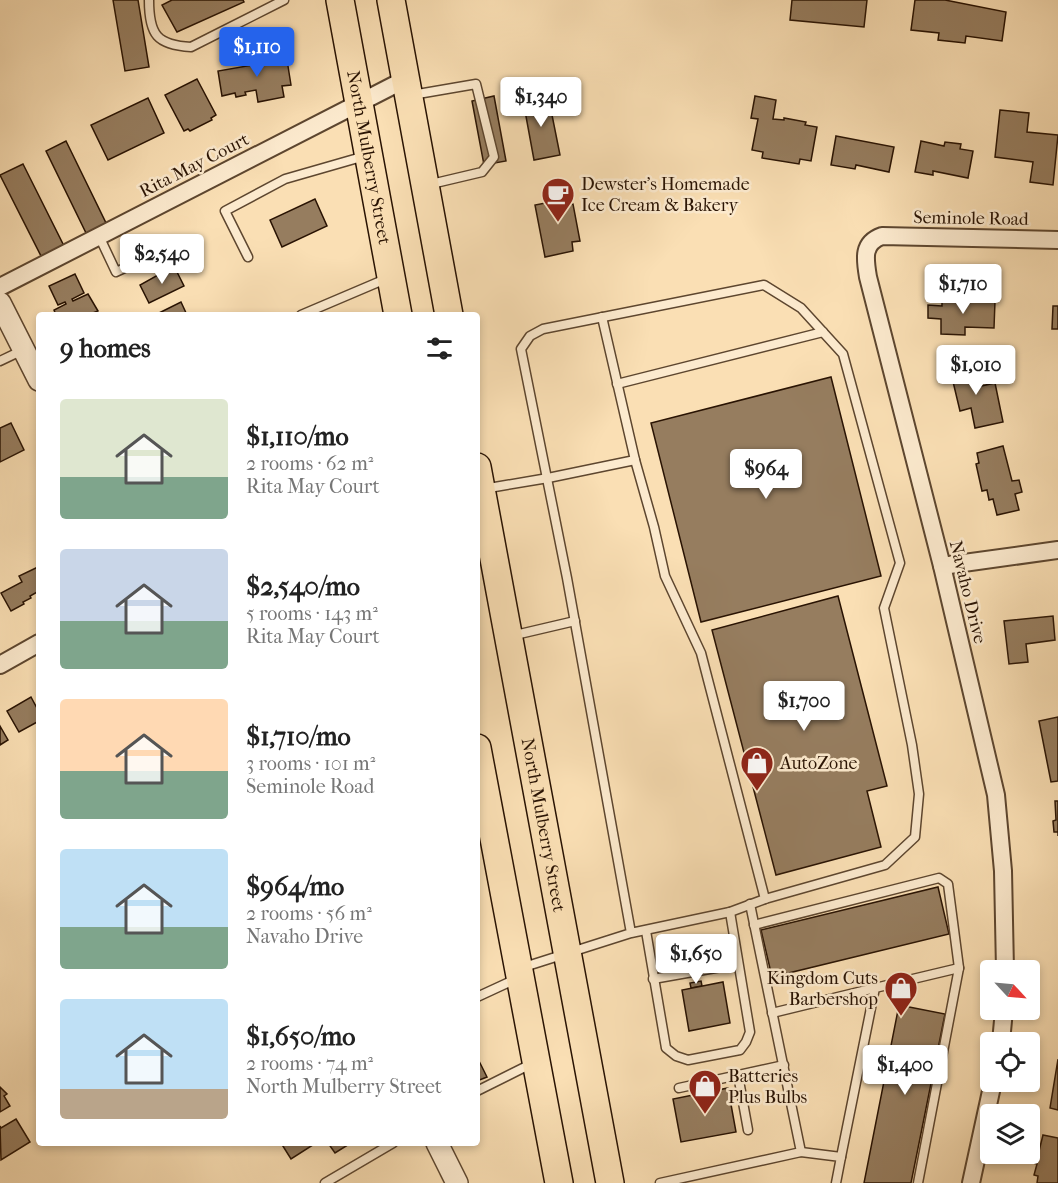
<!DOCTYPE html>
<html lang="en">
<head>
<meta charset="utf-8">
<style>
	:root { --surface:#fff; --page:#f2f2f2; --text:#222; --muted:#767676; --accent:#2563eb }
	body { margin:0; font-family:"IM FELL French Canon",serif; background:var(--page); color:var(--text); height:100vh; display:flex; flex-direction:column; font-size:22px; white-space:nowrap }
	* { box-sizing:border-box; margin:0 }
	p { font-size:20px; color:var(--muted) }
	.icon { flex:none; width:33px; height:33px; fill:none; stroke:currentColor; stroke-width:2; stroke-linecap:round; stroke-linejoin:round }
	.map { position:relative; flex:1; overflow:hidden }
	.side { position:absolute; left:36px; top:312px; width:444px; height:834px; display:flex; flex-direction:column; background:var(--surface); border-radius:6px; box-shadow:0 3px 9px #0003 }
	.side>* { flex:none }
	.needle { width:39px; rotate:116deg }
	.buttons { position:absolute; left:980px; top:960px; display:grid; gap:12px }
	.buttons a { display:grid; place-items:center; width:60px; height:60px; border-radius:6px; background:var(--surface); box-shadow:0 3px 9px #0003; font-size:30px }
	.price { position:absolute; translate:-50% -51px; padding:0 14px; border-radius:6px; background:#fff; color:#222; font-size:20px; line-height:39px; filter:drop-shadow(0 2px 3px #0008) }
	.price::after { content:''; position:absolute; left:50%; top:36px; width:18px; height:14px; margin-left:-9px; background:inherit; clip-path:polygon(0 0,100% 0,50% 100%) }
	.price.on { background:var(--accent); color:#fff }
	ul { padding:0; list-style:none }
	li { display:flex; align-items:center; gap:18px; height:150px; padding:0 24px }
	li span { display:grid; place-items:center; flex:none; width:168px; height:120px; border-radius:6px; color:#555 }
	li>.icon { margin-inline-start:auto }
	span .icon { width:72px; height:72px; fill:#fffc; stroke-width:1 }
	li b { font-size:26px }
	h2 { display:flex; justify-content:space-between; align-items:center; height:72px; padding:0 24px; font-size:26px }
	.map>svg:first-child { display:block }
	.building { fill:#967d5f; stroke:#291303; stroke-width:1.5 }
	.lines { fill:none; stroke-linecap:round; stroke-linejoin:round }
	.service-casing { stroke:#5d462f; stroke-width:11 }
	.minor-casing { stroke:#5d462f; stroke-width:20 }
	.tertiary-casing { stroke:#5d462f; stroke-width:24 }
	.primary-casing { stroke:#291303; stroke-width:30 }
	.service { stroke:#fceace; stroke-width:8 }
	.minor { stroke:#fceace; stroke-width:16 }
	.tertiary { stroke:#fceace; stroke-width:21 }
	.primary { stroke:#fadfb4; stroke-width:27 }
	.labels { text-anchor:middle; stroke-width:5; stroke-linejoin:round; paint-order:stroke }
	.street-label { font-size:18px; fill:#291303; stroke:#fceace }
	.poi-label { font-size:18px; fill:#291303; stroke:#fceace; text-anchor:start }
</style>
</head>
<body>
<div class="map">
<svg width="1058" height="1183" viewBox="0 0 1058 1183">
	<rect width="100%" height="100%" fill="#fadfb4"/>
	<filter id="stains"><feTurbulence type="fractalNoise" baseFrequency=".00333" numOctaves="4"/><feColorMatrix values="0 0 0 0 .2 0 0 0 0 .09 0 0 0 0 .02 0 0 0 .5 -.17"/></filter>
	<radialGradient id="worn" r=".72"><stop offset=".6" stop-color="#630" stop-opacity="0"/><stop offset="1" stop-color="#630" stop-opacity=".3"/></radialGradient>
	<g class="building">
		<path d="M113 0H138L149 67 125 71Z"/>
		<path d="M172 0H243L244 2 177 32 162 5Z"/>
		<path d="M792 0H867L864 27 790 20Z"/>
		<path d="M915 0H945L1006 12 1002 41 966 36 965 43 938 40 939 33 911 30Z"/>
		<path d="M275 52 277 61 287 60 291 85 282 86 284 97 258 102 256 90 245 92 246 95 236 97 235 93 222 96 218 71 253 65 251 56Z"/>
		<path d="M197 79 216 115 211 118 212 120 190 131 188 129 184 131 165 95Z"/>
		<path d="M548 95 560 155 534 160 523 100Z"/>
		<path d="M494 96 506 161 484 165 472 101Z"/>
		<path d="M755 96 776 100 773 119 784 120V118L806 122 805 125 817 127 811 161 800 159 799 164 762 158 763 152 752 150 758 119 751 118Z"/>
		<path d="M148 98 164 133 108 160 91 125Z"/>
		<path d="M1000 110 1029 113 1027 132 1058 135 1053 185 1030 182 1033 162 995 157Z"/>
		<path d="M836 136 894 147 889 172 856 165 855 169 831 165Z"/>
		<path d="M66 141 107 225 87 235 46 151Z"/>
		<path d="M921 141 944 146 945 142 961 144 960 149 973 151 968 178 933 171V175L915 172Z"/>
		<path d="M23 164 64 246 42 258 0 175Z"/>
		<path d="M315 199 327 226 282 247 270 220Z"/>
		<path d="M566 199 567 205 573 204 580 241 572 242 573 251 545 257 535 205Z"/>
		<path d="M174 266 184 286 149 303 140 285Z"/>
		<path d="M75 274 84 293 72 299 73 301 88 294 98 311 93 313 94 315H56L54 310 66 304 65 302 58 305 49 286Z"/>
		<path d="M942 298 995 301 994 328 965 327V335L941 334V319L928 318V305L942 306Z"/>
		<path d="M181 302 187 315H155Z"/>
		<path d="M1053 306H1058V329H1052Z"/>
		<path d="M976 363 981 386 995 383 1003 422 975 428 971 408 960 411 950 369Z"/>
		<path d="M831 377 881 576 701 622 651 423Z"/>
		<path d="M11 423 24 450 0 462V428Z"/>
		<path d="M1003 446 1012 481 1019 480 1022 492 1015 494 1019 510 997 515 993 499 989 500 987 490 982 491 976 464 979 463 977 453Z"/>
		<path d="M38 567 39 591 30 596 31 598 23 602 24 604 11 611 1 593 22 582 19 576Z"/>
		<path d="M838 596 887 786 867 791 881 847 776 875 712 630Z"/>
		<path d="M1053 616 1055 640 1026 644 1028 662 1009 664 1004 621Z"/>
		<path d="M31 697 39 712V721L19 732 7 711Z"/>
		<path d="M1058 717V781L1051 782 1039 721Z"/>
		<path d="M0 726 8 740 0 745Z"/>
		<path d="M1055 801H1058V836V832H1054L1053 821 1056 820Z"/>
		<path d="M938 887 949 934 772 977 761 930Z"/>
		<path d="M701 981 702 986 691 988 690 983Z"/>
		<path d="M723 982 730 1023 689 1031 682 990Z"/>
		<path d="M899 1005 945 1014 911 1183H864Z"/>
		<path d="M477 1057 487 1077 477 1081Z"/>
		<path d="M1058 1059V1110L1050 1108Z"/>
		<path d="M0 1087 7 1094 4 1096 10 1106 0 1112Z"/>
		<path d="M728 1088 736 1132 681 1142 673 1099Z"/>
		<path d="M16 1119 30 1142 1 1160 0 1126 1 1128Z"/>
		<path d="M1043 1135 1058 1138V1183H1037L1038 1176 1034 1175 1037 1164 1032 1163 1034 1155H1038Z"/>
		<path d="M281 1143H316L291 1159Z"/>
		<path d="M328 1143H351L335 1153Z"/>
	</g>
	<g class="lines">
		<g class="service-casing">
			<g id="service">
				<path d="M149 0C149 35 157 45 191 47L284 0"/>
				<path d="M412 95 476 84 494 157 482 172 427 185"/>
				<path d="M99 236 116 272 161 251"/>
				<path d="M248 257 225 211 285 179 365 156"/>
				<path d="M301 315 388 278"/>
				<path d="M602 317 635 460"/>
				<path d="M0 361 23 350"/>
				<path d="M617 384 823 332"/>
				<path d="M483 489 548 478 635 460 654 527 665 576 701 653 765 899"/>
				<path d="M511 636 575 621"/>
				<path d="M754 925 939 878 948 884 959 968 918 1183"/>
				<path d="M646 931 666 1048 676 1056 688 1060 740 1050 746 1042 750 1032 730 912"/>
				<path d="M521 968 631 933 730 912 765 899 885 865 915 837 919 794 912 745 884 608 900 563 843 354 801 308 764 285 543 329 530 336 521 349 567 578 631 933"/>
				<path d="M653 979 738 964"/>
				<path d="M477 997 516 979"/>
				<path d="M772 1013 875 988"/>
				<path d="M738 1075 748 1130"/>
				<path d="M679 1088 784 1065"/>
				<path d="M477 1091 533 1063"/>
				<path d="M801 1152 841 1157 836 1183"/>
				<path d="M841 1157 875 988 959 968"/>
				<path d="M325 1183 393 1143"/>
				<path d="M660 1183 801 1152 750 904"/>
			</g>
		</g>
		<g class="minor-casing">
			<g id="minor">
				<path d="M0 287 406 79"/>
				<path d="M942 566 1058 550"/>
				<path d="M0 665 39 643"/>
				<path d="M1005 970 1003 871 996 795 942 566 868 277C865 259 862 243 882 236L1058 240"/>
				<path d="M1001 1042 1004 1010"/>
				<path d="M971 1183 993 1082"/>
			</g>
		</g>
		<g class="tertiary-casing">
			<g id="tertiary">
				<path d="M0 303 39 380"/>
				<path d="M437 1143 457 1183"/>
			</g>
		</g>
		<g class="primary-casing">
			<g id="primary">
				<path id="s1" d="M340 0 398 315"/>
				<path d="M391 0 449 315"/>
				<path id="s2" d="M477 467 610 1183"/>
				<path d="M477 748 559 1183"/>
			</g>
		</g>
		<use href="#service" class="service"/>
		<use href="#minor" class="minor"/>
		<use href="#tertiary" class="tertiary"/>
		<use href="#primary" class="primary"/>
	</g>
	<defs>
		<g id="cafe-pin" transform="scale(1.725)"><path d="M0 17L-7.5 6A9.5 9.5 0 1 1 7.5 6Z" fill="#8f2418" stroke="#fceace"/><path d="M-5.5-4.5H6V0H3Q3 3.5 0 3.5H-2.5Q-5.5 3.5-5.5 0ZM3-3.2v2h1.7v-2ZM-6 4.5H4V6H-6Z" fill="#fff"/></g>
		<g id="shop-pin" transform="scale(1.725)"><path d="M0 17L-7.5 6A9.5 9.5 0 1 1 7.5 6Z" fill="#8f2418" stroke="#fceace"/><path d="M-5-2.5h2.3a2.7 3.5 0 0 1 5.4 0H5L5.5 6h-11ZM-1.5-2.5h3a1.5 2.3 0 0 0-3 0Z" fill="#fff"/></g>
	</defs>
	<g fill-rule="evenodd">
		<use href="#cafe-pin" x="558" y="194"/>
		<use href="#shop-pin" x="757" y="763"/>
		<use href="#shop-pin" x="901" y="988"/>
		<use href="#shop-pin" x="705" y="1086"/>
	</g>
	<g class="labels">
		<g class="street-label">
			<text dy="6" stroke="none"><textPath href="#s1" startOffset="160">North Mulberry Street</textPath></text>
			<text transform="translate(194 165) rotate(-27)" y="6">Rita May Court</text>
			<text transform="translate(971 218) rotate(1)" y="6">Seminole Road</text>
			<text transform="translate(968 592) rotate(76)" y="6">Navaho Drive</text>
			<text dy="6" stroke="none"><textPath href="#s2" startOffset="364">North Mulberry Street</textPath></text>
		</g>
		<g class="poi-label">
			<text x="581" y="190">Dewster's Homemade<tspan x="581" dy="21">Ice Cream &amp; Bakery</tspan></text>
			<text x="780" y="769">AutoZone</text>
			<text x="878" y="984" text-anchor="end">Kingdom Cuts<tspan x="878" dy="21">Barbershop</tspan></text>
			<text x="728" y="1082">Batteries<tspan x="728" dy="21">Plus Bulbs</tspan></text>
		</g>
	</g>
	<rect width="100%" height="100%" filter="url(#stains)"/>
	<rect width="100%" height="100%" fill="url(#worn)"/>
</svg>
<div class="buttons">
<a><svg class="needle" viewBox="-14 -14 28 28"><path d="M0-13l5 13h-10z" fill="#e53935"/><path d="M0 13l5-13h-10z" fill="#767676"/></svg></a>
<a><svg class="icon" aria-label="locate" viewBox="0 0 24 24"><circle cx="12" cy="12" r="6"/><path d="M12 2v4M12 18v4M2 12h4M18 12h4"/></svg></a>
<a><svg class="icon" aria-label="layers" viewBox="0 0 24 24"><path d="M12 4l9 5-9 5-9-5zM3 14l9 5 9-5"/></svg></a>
</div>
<b class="price on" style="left:257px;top:78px">$1,110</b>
<b class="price" style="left:541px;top:128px">$1,340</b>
<b class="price" style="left:162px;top:285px">$2,540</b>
<b class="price" style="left:963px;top:315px">$1,710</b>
<b class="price" style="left:976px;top:396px">$1,010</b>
<b class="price" style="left:766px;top:500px">$964</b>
<b class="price" style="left:804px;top:732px">$1,700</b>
<b class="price" style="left:696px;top:985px">$1,650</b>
<b class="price" style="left:905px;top:1096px">$1,400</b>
<section class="side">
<h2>9 homes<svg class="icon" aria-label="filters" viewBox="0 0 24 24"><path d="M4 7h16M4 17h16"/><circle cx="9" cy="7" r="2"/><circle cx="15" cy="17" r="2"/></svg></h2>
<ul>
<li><span style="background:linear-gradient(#dfe7d0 65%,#7fa58c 0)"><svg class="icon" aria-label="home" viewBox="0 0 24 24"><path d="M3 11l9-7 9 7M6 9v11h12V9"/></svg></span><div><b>$1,110/mo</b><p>2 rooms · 62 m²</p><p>Rita May Court</p></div></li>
<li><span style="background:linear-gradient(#c9d6e8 60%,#7fa58c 0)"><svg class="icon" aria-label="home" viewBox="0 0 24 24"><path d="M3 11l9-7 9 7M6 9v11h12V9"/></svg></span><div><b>$2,540/mo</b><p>5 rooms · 143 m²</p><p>Rita May Court</p></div></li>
<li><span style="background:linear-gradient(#ffd9b3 60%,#7fa58c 0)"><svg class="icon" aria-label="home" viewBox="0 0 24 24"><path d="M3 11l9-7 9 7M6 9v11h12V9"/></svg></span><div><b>$1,710/mo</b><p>3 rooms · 101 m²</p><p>Seminole Road</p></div></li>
<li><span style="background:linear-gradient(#bfe0f5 65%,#7fa58c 0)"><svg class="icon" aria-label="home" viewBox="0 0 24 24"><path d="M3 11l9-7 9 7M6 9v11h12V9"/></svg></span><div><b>$964/mo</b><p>2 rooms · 56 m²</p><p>Navaho Drive</p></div></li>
<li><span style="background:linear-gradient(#bfe0f5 75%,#b9a48a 0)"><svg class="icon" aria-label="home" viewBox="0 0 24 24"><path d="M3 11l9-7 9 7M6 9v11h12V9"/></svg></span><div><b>$1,650/mo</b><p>2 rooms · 74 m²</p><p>North Mulberry Street</p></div></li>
</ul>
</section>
</div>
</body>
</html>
